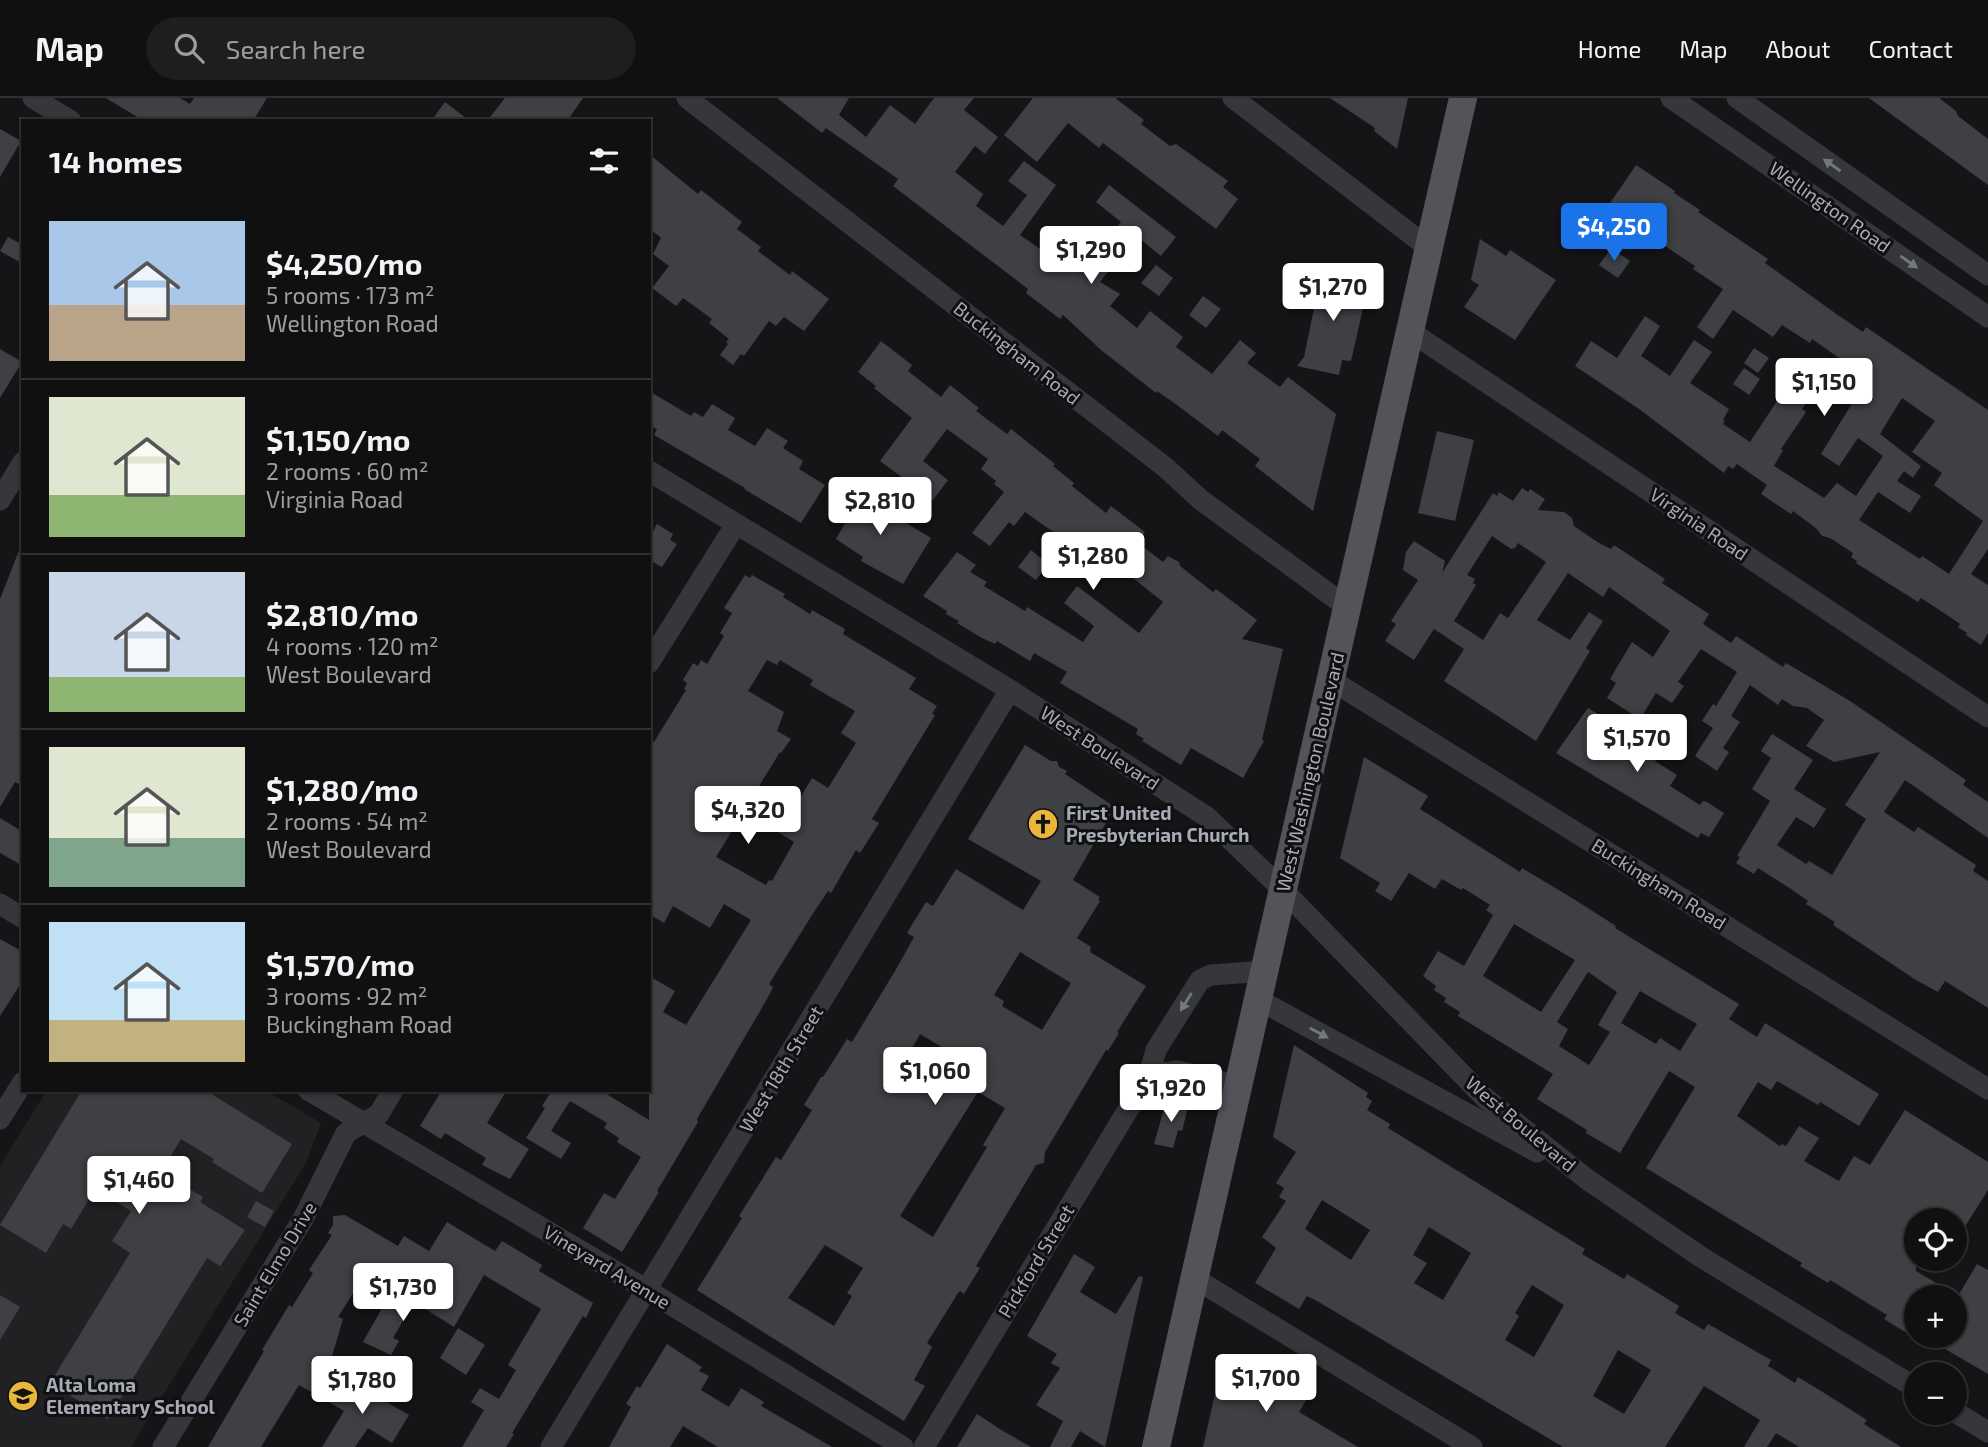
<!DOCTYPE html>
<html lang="en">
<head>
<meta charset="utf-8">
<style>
	:root { --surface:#101011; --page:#1e1e1f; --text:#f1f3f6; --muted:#9c9d9f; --line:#303031; --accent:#1a73e8 }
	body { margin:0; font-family:"Exo 2",sans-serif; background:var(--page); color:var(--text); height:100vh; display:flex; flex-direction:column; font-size:26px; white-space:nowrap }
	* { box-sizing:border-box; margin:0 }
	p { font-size:23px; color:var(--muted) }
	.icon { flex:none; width:38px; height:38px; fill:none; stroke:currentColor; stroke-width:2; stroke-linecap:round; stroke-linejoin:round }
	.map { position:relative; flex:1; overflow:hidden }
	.drawer { position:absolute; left:21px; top:21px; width:630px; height:973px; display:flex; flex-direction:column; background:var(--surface); border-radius:0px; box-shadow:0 2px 5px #0004,0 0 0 2px var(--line) }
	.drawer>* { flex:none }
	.tools { position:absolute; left:1904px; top:1110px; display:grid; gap:14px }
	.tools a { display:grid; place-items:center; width:63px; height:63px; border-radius:50%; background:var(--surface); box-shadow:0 2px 5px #0004,0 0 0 2px var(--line); font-size:35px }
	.price { position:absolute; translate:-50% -60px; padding:0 16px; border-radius:7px; background:#fff; color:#222; font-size:23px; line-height:46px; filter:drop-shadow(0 2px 4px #0008) }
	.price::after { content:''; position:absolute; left:50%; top:42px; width:21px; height:16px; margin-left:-10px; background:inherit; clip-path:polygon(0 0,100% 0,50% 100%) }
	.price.selected { background:var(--accent); color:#fff }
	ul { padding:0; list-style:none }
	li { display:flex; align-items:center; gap:21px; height:175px; padding:0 28px }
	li+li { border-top:2px solid var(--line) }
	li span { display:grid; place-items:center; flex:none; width:196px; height:140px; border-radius:0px; color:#555 }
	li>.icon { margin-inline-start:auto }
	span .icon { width:84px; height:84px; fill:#fffc; stroke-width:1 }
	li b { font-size:30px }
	h2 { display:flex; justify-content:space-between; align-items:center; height:84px; padding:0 28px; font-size:30px }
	header { display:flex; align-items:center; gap:42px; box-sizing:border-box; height:98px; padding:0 35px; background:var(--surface); border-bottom:2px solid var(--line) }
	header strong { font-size:33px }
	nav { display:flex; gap:38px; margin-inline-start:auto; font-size:24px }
	.search { width:490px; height:63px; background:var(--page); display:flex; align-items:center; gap:18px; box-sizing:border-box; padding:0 24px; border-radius:38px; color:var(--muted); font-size:26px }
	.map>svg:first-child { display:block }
	.built { fill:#212124 }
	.building { fill:#3f4044; fill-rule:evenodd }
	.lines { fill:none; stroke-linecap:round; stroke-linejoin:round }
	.minor { stroke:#36373b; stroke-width:21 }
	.major { stroke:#52545a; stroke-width:28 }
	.oneway { fill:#74777f }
	.labels { text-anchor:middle; stroke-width:6; stroke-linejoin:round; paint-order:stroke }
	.street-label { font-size:19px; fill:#a7abb6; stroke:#101012 }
	.poi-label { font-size:19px; font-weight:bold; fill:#a7abb6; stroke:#101012; text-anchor:start }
</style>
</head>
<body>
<header>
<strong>Map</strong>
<div class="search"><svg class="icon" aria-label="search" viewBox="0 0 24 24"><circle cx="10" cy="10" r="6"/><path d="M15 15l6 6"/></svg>Search here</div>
<nav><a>Home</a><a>Map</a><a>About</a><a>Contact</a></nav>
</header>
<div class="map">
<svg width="1988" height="1349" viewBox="0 0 1988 1349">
	<rect width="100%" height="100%" fill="#151517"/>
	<path class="built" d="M47 992H265L321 1025 307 1063 131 1349H0V1068Z"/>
	<g class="building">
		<path d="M106 0H180L190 6 194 0H267L253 23H144Z"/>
		<path d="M505 0H583L567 23H487Z"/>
		<path d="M777 0H849L839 17 866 39 890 7 915 26 934 0H974L964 12 998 39 985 56 975 48 955 74 983 96 976 108 1003 128 1027 97 1008 83 1024 63 1056 87 1020 137 1072 173 1074 170 1080 175 1121 124 1096 104 1109 87 1176 139 1161 158 1136 138 1100 184 1120 196 1110 208 1137 230 1150 213 1183 239 1176 249 1212 276 1240 242 1256 255 1247 265 1280 289 1288 279 1336 316 1313 413 1255 368 1260 361 1222 332 1218 338 1177 307 1157 293 1156 295 1101 252 1063 217 1060 221 1026 195 1028 191 893 88 898 81 826 30 822 35Z"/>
		<path d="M1033 0H1115L1144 22 1141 26 1170 48 1176 46 1228 83 1223 89 1238 101 1216 131 1103 45 1099 50 1068 25 1037 64 1004 37Z"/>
		<path d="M1330 0H1408L1397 51 1374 33 1375 30Z"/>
		<path d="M1869 0H1939L1956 13 1958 18 1988 41V87Z"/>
		<path d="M445 4 470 23H431Z"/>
		<path d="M0 31 21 43 0 79Z"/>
		<path d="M649 56 698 96 701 92 742 124 737 131 761 149 758 153 790 177 792 173 829 201 804 233 784 219 776 228 769 223 744 258 741 256 733 267 720 257 728 246 726 244 729 241 709 225 712 221 683 200 676 208 652 190 669 168 653 156 661 140 649 130Z"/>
		<path d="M1636 67 1675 93 1674 95 1700 112 1698 114 1768 161 1765 165 1835 215 1863 234 1866 229 1988 312V451L1971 476 1988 487V535L1981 547 1966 537 1967 535 1958 529 1960 526 1950 519 1921 500 1918 504 1856 465 1857 463 1851 459 1853 455 1830 440 1822 438 1817 431 1793 413 1791 416 1761 396 1767 387 1737 366 1733 371 1728 368 1724 375 1639 311 1575 268 1591 243 1617 260 1645 218 1660 228 1641 258 1670 278 1694 242 1712 254 1690 285 1729 311 1723 322 1725 323 1723 326 1750 344 1777 303 1784 307 1802 282 1816 292 1802 311 1806 314 1781 351 1783 352 1774 368 1824 400 1837 385 1856 398 1883 358 1858 340 1839 368 1821 356 1856 299 1829 280 1842 262 1812 241 1810 245 1782 227 1773 239 1733 212 1713 241 1697 229 1723 191 1693 171 1695 168 1662 146 1658 143 1660 141 1608 108ZM1902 300 1935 323 1912 354 1942 375 1934 387 1983 423 1949 476 1922 458 1920 461 1859 422 1878 394 1910 415 1921 398 1897 383 1904 373 1913 380 1921 368 1880 336Z"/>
		<path d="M8 139 23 147V166L0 153Z"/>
		<path d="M1480 141 1506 158 1510 152 1556 182 1515 242 1464 209 1479 187 1471 182Z"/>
		<path d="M1611 150 1630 163 1618 180 1599 167Z"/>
		<path d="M1156 167 1173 180 1159 198 1141 185Z"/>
		<path d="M1335 173 1351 177 1349 184 1360 186 1358 195 1366 197 1351 263 1342 262 1339 277 1297 268 1304 259 1316 201 1304 198 1307 182 1321 185 1322 178 1334 181Z"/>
		<path d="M1203 198 1221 211 1206 230 1189 217Z"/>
		<path d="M881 243 912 267 908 273 941 299 950 287 979 310 976 313 1007 336 1011 331 1055 366 1053 368 1074 385 1072 388 1106 415 1111 408 1145 434 1137 444 1163 464 1168 458 1179 464 1180 468 1213 494 1216 491 1257 522 1242 541 1283 551 1262 642 1264 643 1243 680 1191 650 1181 667 1142 643 1144 641 1136 636 1138 631 1060 585 1067 574 1034 555 1030 563 997 543 995 546 982 540 957 525 959 523 946 516 947 513 923 498 957 454 976 467 970 474 987 484 984 488 1025 513 1027 509 1083 544 1094 528 1064 505 1077 488 1139 535 1163 504 1109 461 1103 469 1025 414 1014 428 1009 424 990 448 972 435 1004 394 994 386 996 383 981 371 988 361 947 331 923 363 948 382 933 402 880 363 912 320 874 290 876 288 858 274Z"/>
		<path d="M1754 250 1769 260 1758 275 1744 265Z"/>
		<path d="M0 251 22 264 0 300Z"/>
		<path d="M1744 270 1760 281 1749 297 1733 286Z"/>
		<path d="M649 293 691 318 694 314 703 319 712 306 735 320 728 332 755 348 767 330 788 343 783 350 803 363 799 371 825 387 801 425 744 391 745 390 654 337 657 331 649 327Z"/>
		<path d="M1437 333 1474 342 1455 423 1418 415Z"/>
		<path d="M843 387 931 440 903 486 861 463 863 459 836 441 852 413 833 401Z"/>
		<path d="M1522 390 1528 394 1530 391 1545 401 1538 412 1564 414 1572 420 1574 428 1599 445 1611 451 1614 447 1665 481 1662 485 1709 516 1703 526 1731 545 1736 538 1783 569 1786 565 1850 603 1966 682 1963 687 1988 704V740L1905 682 1884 714 1914 734 1918 729 1976 767 1973 773 1988 783V910L1945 883 1938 894 1916 882 1833 827 1835 824 1806 806 1808 803 1791 791 1758 770 1754 776 1736 765 1740 759 1737 758 1770 703 1752 691 1771 660 1761 653 1772 636 1813 662 1794 691 1826 711 1814 730 1796 719 1777 747 1806 766 1809 763 1832 777 1866 721 1845 707 1880 654 1834 664 1806 648 1824 622 1807 610 1793 608 1782 601 1778 607 1750 587 1731 618 1740 624 1723 650 1729 654 1717 673 1695 658 1713 630 1702 623 1713 606 1716 608 1737 574 1701 551 1678 584 1684 588 1672 605 1656 595 1640 621 1607 600 1616 585 1610 581 1632 544 1653 559 1670 533 1609 489 1603 499 1568 475 1537 522 1570 542 1589 514 1603 523 1586 550 1590 553 1536 643 1444 583 1464 551 1434 531 1414 562 1385 543 1396 526 1391 523 1418 482 1403 472 1406 454 1414 443 1445 463 1442 475 1493 395 1497 398 1499 394 1513 403ZM1492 438 1511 451 1515 450 1518 445 1546 464 1508 520 1500 515 1483 542 1454 523 1476 487 1473 485 1475 481 1467 477Z"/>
		<path d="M657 426 673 436 670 442 677 446 662 469 649 462V441Z"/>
		<path d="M20 450 23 451V688L15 684 0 709V501Z"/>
		<path d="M1031 452 1048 466 1036 482 1018 469Z"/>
		<path d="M745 477 750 480 752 477 785 496 783 499 810 516 812 512 845 531 843 536 916 580 909 591 937 608 932 616 935 617 872 721 879 725 860 755 856 752 831 795 828 793 812 817 769 886 773 889 767 901 697 1021 698 1024 657 1093 659 1094 622 1154 583 1130 604 1095 615 1101 641 1059 617 1044 619 1040 604 1030 607 1025 570 1003 551 1033 571 1045 561 1061 526 1040 545 1010 542 1008 552 992H600L649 1022V878L675 893 663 914 686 927 751 822 724 806 710 830 673 808 664 825 649 816V640L654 644 686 592 684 591 687 585 683 582 693 565 698 568 701 562 707 566 724 538 720 535 732 515 724 510ZM767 562 777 567 780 562 813 582 810 587 855 613 841 635 856 645 828 690 812 680 788 720 753 698 780 654 781 655 791 641 777 633 784 614 748 593ZM744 713 794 744 772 783 769 782 766 787 716 759Z"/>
		<path d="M1588 610 1606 621 1598 634 1627 652 1641 629 1666 645 1655 663 1677 677 1670 688 1700 707 1703 703 1707 704 1724 715 1709 739 1701 735 1698 740 1556 655Z"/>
		<path d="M1025 647 1051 663H1057L1059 669 1067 673 1065 676 1115 709 1073 782 1100 799 1098 802 1100 803 1077 840 1091 849 1090 854 1146 888 1117 934 1119 935 1108 953 1106 952 1045 1054 1044 1065 1036 1067 976 1168 980 1170 964 1196 960 1193 958 1195 927 1245 932 1249 914 1282 925 1288 904 1323 697 1192 742 1120 739 1118 776 1059 781 1062 812 1012 804 1007 821 979H823L847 941 852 944 895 873 914 839 907 835 926 804 933 808 956 771 1023 812 1041 783 968 741ZM1020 854 1071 885 1042 932 1002 908 1004 903 994 897ZM920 936 950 954 932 984 903 967ZM978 994 1005 1010 983 1047 987 1049 933 1139 900 1118ZM825 1147 863 1170 847 1195 852 1198 834 1228 788 1200Z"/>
		<path d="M1364 659 1428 698 1420 711 1520 774 1522 770 1572 800 1616 828 1615 830 1739 906 1729 921 1757 939 1765 925 1879 996 1859 1028 1820 1004 1818 1007 1777 983 1771 992 1758 984 1737 1018 1780 1048 1782 1046 1786 1048 1799 1028 1819 1040 1804 1063 1839 1083 1854 1058 1870 1067 1905 1012 1988 1064V1092L1955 1144V1122H1916V1173L1958 1198 1977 1166 1988 1172V1276L1921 1237H1955V1205L1958 1199H1916V1235L1908 1229 1905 1234 1884 1221 1887 1217 1830 1182 1828 1185 1800 1168 1802 1165 1646 1070 1695 989 1669 973 1620 1055 1586 1035 1587 1032 1537 1001 1553 976 1458 918 1460 914 1444 904 1446 900 1434 892 1436 888 1423 878 1438 853 1464 868 1493 817 1486 812 1490 807 1463 790 1461 792 1442 781 1435 791 1409 775 1391 803 1375 793 1380 785 1340 760ZM1514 826 1575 862 1541 914 1483 878ZM1588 874 1617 894 1598 927 1610 934 1589 967 1559 948 1568 931 1557 924ZM1640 893 1697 926 1680 953 1660 940 1656 946 1621 925Z"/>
		<path d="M0 720 23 734V768L0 755Z"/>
		<path d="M0 841 23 854V882L0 918Z"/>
		<path d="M1294 947 1368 995 1366 999 1372 1003 1367 1012 1390 1026 1388 1030 1585 1151 1582 1156 1624 1181 1627 1176 1679 1208 1675 1215 1704 1232 1708 1226 1771 1262 1768 1268 1795 1285 1798 1279 1821 1293 1867 1322 1864 1326 1901 1349H1799L1776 1335 1767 1349H1744L1760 1322 1704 1288 1665 1349H1563L1317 1203 1307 1198 1299 1211 1255 1185 1276 1150 1262 1139 1286 1103 1279 1099 1284 1090 1276 1085 1296 1054 1273 1039ZM1322 1102 1370 1132 1351 1162 1305 1131ZM1429 1129 1471 1155 1443 1202 1414 1185 1427 1165 1413 1157ZM1532 1187 1564 1207 1534 1259 1505 1242 1519 1218 1515 1215ZM1618 1252 1651 1272 1624 1316 1593 1298Z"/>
		<path d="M82 992H205L292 1046 262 1095 212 1064 214 1061 181 1041 161 1074 203 1099 200 1104 245 1132 220 1168 207 1160 108 1321 50 1285 130 1155 112 1143 131 1113 95 1091 71 1131 63 1126 46 1155 0 1127Z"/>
		<path d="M442 992H507L487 1025 529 1051 510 1081 482 1067 486 1060 445 1035 441 1041 420 1028Z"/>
		<path d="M1173 1003 1181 1005 1187 1013 1182 1033 1178 1032 1173 1050 1154 1046 1165 1007Z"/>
		<path d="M256 1103 274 1113 265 1129 247 1119Z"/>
		<path d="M345 1117 398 1148 404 1138 429 1153 447 1124 495 1153 502 1143 542 1167 539 1173 593 1205 586 1220 583 1218 512 1335 514 1336 506 1349H462L484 1312 471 1304 480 1290 499 1301 516 1272 508 1267 541 1211 484 1177 454 1229 414 1204 393 1240 399 1243 391 1257 363 1244 386 1203 359 1186 338 1219 343 1221 320 1299 299 1287 261 1349H208L264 1253 262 1252 289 1207 292 1209 313 1175 309 1172 332 1137 328 1135 333 1127V1118Z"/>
		<path d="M1074 1156 1095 1169 1080 1194 1116 1216 1139 1178 1143 1179 1105 1349 1080 1333 1071 1349H1050L1063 1323 1036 1307 1060 1270 1051 1265 1057 1256 1027 1238Z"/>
		<path d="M0 1197 20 1209 0 1242Z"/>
		<path d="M458 1230 485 1247 466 1277 440 1260Z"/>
		<path d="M667 1246 702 1269 699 1273 709 1278 701 1292 729 1309 741 1290 764 1304 761 1308 832 1349H718L683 1328 670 1349H609L631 1309 626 1306 637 1288 640 1290Z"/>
		<path d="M1250 1258 1311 1294 1299 1314 1358 1349H1203L1215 1296 1224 1301Z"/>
		<path d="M343 1279 409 1317 392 1345 368 1330 355 1349H322L344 1313 329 1304Z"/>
		<path d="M977 1316 1003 1333 1031 1349H957Z"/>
	</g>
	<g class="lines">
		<g class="minor">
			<path d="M33 0 71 23"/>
			<path d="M687 0 1165 369 1201 402 1347 509"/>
			<path d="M1233 0 1429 150"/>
			<path d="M1671 0 1988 219"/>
			<path d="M1737 0 1988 177"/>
			<path d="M1411 234 1988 619"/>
			<path d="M649 373 1010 592 1207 719 1283 792 1485 1000 1588 1082 1701 1159 1916 1290"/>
			<path d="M0 402 23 364"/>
			<path d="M649 565 736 426"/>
			<path d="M1331 582 1988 991"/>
			<path d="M0 806 23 820"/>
			<path d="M1259 902 1537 1054"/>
			<path d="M1149 977 1178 973 1239 988"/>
			<path d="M308 992 647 1192 903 1349"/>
			<path d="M0 1021 23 984"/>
			<path d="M1194 1180 1472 1349"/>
			<path d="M1955 1314 1988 1334"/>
			<path d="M163 1349 303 1121 346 1035 379 1016 393 992"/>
			<path d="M551 1349 1010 592"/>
			<path d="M924 1349 1149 977 1156 952 1200 882 1211 877 1266 873"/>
		</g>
		<path class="major" d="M1156 1349 1463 0"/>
	</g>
	<defs><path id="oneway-solid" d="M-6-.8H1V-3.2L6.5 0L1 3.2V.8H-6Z" transform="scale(1.75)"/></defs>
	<g class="oneway">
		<use href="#oneway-solid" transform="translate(1832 67) rotate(-145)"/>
		<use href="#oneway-solid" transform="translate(1909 164) rotate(35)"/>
		<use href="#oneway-solid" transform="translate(1186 904) rotate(122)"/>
		<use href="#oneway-solid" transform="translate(1319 935) rotate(29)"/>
	</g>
	<defs>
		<g id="church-disc" transform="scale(1.575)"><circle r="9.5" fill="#e8b63b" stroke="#101012"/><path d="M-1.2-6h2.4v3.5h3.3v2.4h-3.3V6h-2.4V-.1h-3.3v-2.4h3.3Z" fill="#111"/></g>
		<g id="school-disc" transform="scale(1.575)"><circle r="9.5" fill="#e8b63b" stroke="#101012"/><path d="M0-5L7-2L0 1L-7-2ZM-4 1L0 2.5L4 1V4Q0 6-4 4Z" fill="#111"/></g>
	</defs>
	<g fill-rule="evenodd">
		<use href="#church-disc" x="1043" y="726"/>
		<use href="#school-disc" x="23" y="1298"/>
	</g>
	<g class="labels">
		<g class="street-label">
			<text transform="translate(1830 109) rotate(35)" y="7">Wellington Road</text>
			<text transform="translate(1017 255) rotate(38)" y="7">Buckingham Road</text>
			<text transform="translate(1699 426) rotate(34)" y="7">Virginia Road</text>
			<text transform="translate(1100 650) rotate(33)" y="7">West Boulevard</text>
			<text transform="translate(1310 674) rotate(-77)" y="7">West Washington Boulevard</text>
			<text transform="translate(1659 786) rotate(32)" y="7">Buckingham Road</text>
			<text transform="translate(781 971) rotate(-59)" y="7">West 18th Street</text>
			<text transform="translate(1521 1026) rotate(40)" y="7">West Boulevard</text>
			<text transform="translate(1036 1163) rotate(-59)" y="7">Pickford Street</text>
			<text transform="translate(275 1166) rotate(-59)" y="7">Saint Elmo Drive</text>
			<text transform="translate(607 1169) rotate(31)" y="7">Vineyard Avenue</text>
		</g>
		<g class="poi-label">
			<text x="1066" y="722">First United<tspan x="1066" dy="22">Presbyterian Church</tspan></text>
			<text x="46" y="1294">Alta Loma<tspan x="46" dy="22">Elementary School</tspan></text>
		</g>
	</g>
</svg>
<div class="tools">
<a><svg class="icon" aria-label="locate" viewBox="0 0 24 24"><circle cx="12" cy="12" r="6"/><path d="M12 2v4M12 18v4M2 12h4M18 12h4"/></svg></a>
<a>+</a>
<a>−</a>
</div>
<b class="price selected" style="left:1614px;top:165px">$4,250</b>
<b class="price" style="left:1091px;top:188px">$1,290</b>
<b class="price" style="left:1333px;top:225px">$1,270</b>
<b class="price" style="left:1824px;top:320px">$1,150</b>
<b class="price" style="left:880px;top:439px">$2,810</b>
<b class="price" style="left:1093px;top:494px">$1,280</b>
<b class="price" style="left:1637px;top:676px">$1,570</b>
<b class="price" style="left:748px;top:748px">$4,320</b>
<b class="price" style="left:935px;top:1009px">$1,060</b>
<b class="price" style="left:1171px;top:1026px">$1,920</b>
<b class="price" style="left:139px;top:1118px">$1,460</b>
<b class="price" style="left:403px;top:1225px">$1,730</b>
<b class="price" style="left:1266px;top:1316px">$1,700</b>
<b class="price" style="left:362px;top:1318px">$1,780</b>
<section class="drawer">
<h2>14 homes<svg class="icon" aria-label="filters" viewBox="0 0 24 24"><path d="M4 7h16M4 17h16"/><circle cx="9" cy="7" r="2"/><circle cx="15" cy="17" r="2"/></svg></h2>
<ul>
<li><span style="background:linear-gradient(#a9c7e8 60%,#b9a48a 0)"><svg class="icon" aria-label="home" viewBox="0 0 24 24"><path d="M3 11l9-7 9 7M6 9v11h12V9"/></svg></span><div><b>$4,250/mo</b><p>5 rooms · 173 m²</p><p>Wellington Road</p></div></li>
<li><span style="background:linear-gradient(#dfe7d0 70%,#8fb573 0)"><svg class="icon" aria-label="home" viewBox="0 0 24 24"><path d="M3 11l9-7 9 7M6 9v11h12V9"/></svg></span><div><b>$1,150/mo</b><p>2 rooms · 60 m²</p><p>Virginia Road</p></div></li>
<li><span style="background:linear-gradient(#c9d6e8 75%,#8fb573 0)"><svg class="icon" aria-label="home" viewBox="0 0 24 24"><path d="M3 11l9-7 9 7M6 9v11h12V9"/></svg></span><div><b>$2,810/mo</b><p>4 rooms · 120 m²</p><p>West Boulevard</p></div></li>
<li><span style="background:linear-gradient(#dfe7d0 65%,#7fa58c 0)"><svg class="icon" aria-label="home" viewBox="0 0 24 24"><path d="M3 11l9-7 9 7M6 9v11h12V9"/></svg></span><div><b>$1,280/mo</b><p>2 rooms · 54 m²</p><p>West Boulevard</p></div></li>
<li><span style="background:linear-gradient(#bfe0f5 70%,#c2b280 0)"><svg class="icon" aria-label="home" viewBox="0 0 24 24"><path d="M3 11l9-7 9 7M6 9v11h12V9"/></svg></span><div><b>$1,570/mo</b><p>3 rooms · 92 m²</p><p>Buckingham Road</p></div></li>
</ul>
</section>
</div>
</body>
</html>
